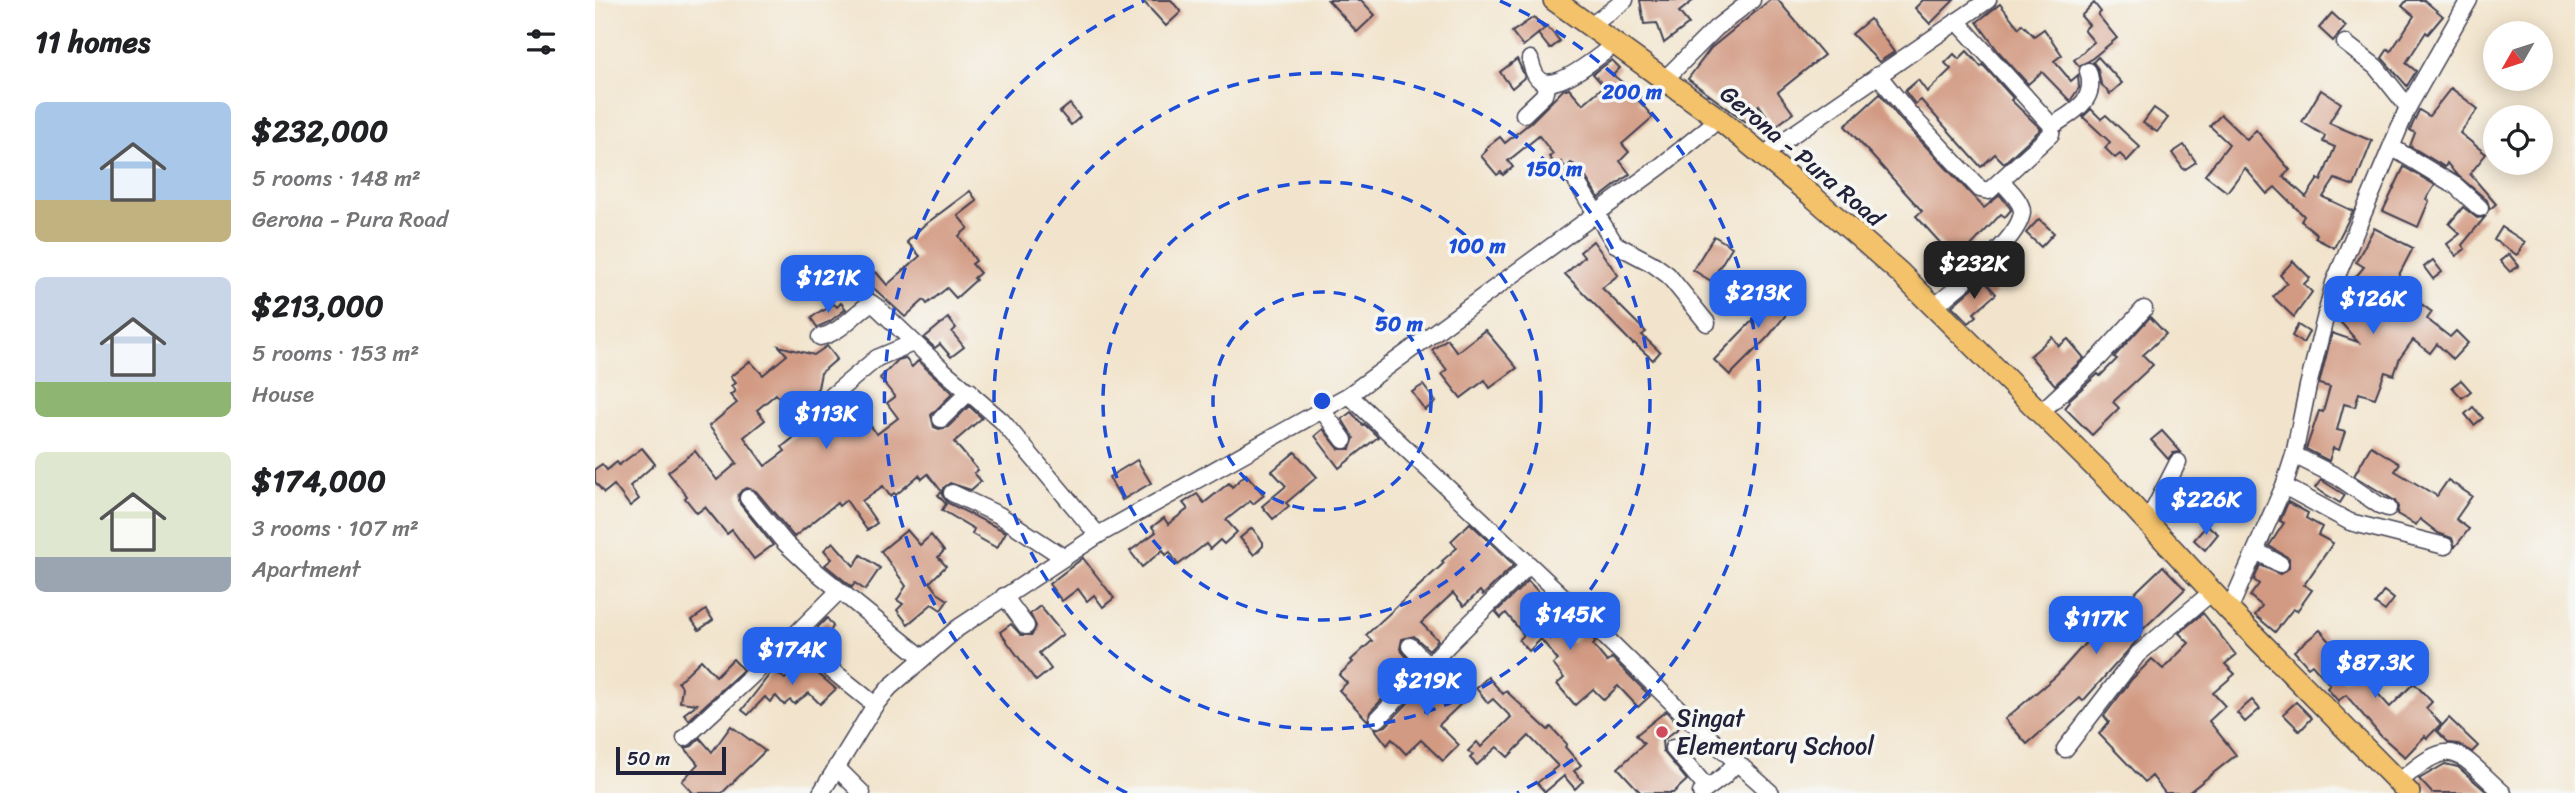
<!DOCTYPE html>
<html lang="en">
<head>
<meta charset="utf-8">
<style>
	:root { --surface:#fff; --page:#f2f2f2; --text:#202124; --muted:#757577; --accent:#2563eb }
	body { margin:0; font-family:Sriracha,sans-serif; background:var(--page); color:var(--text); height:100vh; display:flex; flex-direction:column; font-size:26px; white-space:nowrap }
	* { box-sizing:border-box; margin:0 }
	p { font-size:23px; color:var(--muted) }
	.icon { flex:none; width:38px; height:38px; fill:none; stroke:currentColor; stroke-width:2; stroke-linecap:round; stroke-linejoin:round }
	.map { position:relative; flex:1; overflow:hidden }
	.side { display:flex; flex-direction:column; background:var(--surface); width:595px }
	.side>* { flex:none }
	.needle { width:46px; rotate:231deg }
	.buttons { position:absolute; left:1888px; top:21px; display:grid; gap:14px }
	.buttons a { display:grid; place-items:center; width:70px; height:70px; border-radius:50%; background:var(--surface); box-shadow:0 4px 18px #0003; font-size:35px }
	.scale { position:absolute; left:21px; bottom:18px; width:110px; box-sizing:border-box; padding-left:7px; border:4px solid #22223b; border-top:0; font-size:19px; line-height:24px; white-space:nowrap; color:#22223b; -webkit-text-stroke:5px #f6f6f2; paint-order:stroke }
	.price { position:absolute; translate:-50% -60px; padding:0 16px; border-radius:14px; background:var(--accent); color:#fff; font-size:23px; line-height:46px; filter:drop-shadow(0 2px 4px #0008) }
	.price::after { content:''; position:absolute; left:50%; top:42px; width:21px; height:16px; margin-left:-10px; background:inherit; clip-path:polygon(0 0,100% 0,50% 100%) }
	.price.active { background:#222; color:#fff }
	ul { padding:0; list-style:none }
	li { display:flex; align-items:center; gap:21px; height:175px; padding:0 35px }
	li span { display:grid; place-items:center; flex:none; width:196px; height:140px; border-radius:10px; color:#555 }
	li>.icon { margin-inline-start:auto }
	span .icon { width:84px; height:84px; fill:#fffc; stroke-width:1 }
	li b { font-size:30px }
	h2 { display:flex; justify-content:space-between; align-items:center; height:84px; padding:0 35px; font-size:30px }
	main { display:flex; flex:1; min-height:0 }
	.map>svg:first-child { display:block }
	.building { fill:#d29a82; fill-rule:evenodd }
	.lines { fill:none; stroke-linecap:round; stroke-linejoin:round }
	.minor-casing { stroke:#413f51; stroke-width:19 }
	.major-casing { stroke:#413f51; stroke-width:24 }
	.minor { stroke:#fff; stroke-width:16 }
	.major { stroke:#f3c26a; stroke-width:21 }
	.ring { fill:none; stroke:#1d4ed8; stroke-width:3.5; stroke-dasharray:12 9 }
	.poi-dot { fill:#d1495b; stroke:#f6f6f2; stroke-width:2.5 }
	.labels { text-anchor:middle; stroke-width:7; stroke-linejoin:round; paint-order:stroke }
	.street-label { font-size:24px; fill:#22223b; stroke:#f6f6f2 }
	.poi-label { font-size:24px; fill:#22223b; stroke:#f6f6f2; text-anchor:start }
	.centre { fill:#1d4ed8; stroke:#f6f6f2; stroke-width:3.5 }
	.ring-label { font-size:21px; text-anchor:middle; font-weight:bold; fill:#1d4ed8; stroke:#f6f6f2; stroke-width:7; stroke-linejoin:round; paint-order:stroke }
</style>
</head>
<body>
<main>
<section class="side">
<h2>11 homes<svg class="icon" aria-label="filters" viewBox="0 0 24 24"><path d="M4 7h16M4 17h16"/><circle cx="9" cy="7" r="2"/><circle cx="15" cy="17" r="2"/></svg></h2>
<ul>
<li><span style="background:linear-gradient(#a9c7e8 70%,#c2b280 0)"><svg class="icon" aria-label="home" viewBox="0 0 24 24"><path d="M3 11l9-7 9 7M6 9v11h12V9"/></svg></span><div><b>$232,000</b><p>5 rooms · 148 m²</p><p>Gerona - Pura Road</p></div></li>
<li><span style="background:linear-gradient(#c9d6e8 75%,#8fb573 0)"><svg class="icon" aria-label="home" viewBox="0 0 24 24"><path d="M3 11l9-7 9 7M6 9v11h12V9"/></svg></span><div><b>$213,000</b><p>5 rooms · 153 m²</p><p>House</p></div></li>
<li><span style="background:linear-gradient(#dfe7d0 75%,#9aa5b1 0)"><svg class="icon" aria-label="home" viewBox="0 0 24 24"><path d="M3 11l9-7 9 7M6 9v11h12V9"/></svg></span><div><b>$174,000</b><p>3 rooms · 107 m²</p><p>Apartment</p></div></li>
</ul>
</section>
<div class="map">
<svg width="1980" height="793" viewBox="0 0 1980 793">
	<rect width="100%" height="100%" fill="#f6f6f2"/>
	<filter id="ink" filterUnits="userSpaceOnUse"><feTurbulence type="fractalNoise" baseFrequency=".0143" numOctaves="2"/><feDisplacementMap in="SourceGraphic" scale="14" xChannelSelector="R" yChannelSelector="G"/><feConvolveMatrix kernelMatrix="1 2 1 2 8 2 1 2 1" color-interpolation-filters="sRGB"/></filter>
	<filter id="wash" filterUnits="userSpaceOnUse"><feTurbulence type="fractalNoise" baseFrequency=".00686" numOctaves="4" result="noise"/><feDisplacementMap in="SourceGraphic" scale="28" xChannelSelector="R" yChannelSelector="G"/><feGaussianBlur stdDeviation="1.57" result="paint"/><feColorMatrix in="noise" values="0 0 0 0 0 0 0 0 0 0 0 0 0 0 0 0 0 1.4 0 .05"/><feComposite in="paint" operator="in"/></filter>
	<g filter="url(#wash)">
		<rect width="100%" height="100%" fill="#f2e4cc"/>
		<g id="blocks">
			<g class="building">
				<path d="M547 0H576L586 12 571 26Z"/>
				<path d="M733 0H766L780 15 762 32Z"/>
				<path d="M1045 0H1099L1084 12 1094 24 1069 43 1062 23 1049 24Z"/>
				<path d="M1175 0H1183L1229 55 1183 92 1198 113 1180 127 1164 105 1151 122 1093 79 1116 48Z"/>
				<path d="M1328 0H1359L1335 24 1320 8Z"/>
				<path d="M1812 0H1829L1848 16 1833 34 1831 32 1811 63 1821 71 1812 86 1787 58 1793 49 1796 51 1819 16 1807 6Z"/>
				<path d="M1499 3 1506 12 1503 15 1522 38 1494 61 1484 66 1479 60 1499 42 1489 30 1494 25 1486 16Z"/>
				<path d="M1405 4 1424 28 1427 24 1439 36 1449 29 1467 55 1459 61 1476 81 1483 75 1484 88 1475 101 1447 72 1433 84 1403 51 1382 22Z"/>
				<path d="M1737 13 1751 26 1738 41 1724 28Z"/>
				<path d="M939 17 949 29 952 26 965 41 955 49 943 34 948 30 928 46 917 32Z"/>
				<path d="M1275 19 1299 52 1284 62 1257 34Z"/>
				<path d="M1372 51 1386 67 1388 65 1418 98 1416 100 1446 129 1409 163 1400 154 1386 167 1326 100 1320 104 1310 91 1323 80 1332 92 1356 69 1350 63 1359 54 1364 59Z"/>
				<path d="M1503 57 1527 83 1515 94 1506 84 1503 69 1498 62Z"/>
				<path d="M922 59 930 77 917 88 905 72Z"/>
				<path d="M1017 60 1025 68 1018 75 1046 97 1043 100 1058 117 1027 144 1034 152 1025 161 1035 174 1004 198 984 167 976 163 971 168 966 162 962 166 954 157 958 154 944 136 913 161 918 167 908 175 906 172 902 175 886 156 892 150 891 148 905 137 910 143 936 122 968 90 974 88 988 104 1009 86 998 74Z"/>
				<path d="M1856 88 1883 109 1865 133 1891 154 1875 174 1901 204 1895 209 1892 200 1860 173 1852 163 1850 167 1815 146 1820 133 1815 130 1824 110 1834 116Z"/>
				<path d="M1726 90 1746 103 1734 123 1777 141 1759 186 1740 179 1728 197 1758 211 1739 248 1720 238 1722 234 1706 221 1709 216 1680 187 1672 194 1650 168 1632 192 1610 175 1634 144 1615 126 1626 115 1652 140 1661 130 1695 170 1688 176 1711 197 1723 179 1726 181 1740 147 1728 142 1730 136 1707 122Z"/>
				<path d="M1285 94 1305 119 1389 208 1405 195 1415 208 1416 210 1410 217 1406 214 1356 267 1342 253 1349 247 1321 216 1327 211 1250 126Z"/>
				<path d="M475 104 485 117 476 125 465 112Z"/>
				<path d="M1559 108 1573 118 1562 132 1548 123Z"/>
				<path d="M1496 109 1506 119 1511 115 1545 147 1532 161 1525 154 1520 158 1510 148 1515 142 1488 117Z"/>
				<path d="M1589 145 1601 162 1589 170 1577 153Z"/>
				<path d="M1809 167 1840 185 1831 199 1834 201 1823 227 1788 211Z"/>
				<path d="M375 191 382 201 363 216 373 228 364 236 381 261 377 264 385 273 379 278 381 280 361 298 352 288 332 304 329 300 310 317 271 281 281 272 292 285 325 256 312 242 328 226Z"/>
				<path d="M1868 207 1882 218 1890 217 1867 245 1870 249 1861 256 1852 244 1865 234 1854 224Z"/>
				<path d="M1444 219 1459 233 1446 247 1431 233Z"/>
				<path d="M1907 227 1930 242 1922 255 1899 240Z"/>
				<path d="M1779 228 1818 248 1794 294 1803 287 1837 312 1832 319 1855 337 1861 331 1873 343 1858 359 1842 344 1835 353 1818 340 1805 358 1799 375 1790 372 1780 398 1764 393 1760 407 1749 404 1742 430 1750 432 1744 450 1738 448 1734 461 1711 449 1724 411 1728 412 1735 387 1724 384 1737 333 1763 342 1741 317 1747 293 1769 267 1761 262Z"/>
				<path d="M1119 236 1137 247 1116 281 1098 270Z"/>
				<path d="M998 241 1023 275 1007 288 1051 332 1047 335 1065 352 1058 360 1039 343 1038 344 970 274 989 257 985 252Z"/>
				<path d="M1914 254 1924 266 1915 272 1905 261Z"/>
				<path d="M1838 260 1847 272 1838 279 1829 267Z"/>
				<path d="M1698 261 1715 278 1709 284 1717 292 1699 317 1678 297 1692 283 1685 275Z"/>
				<path d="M1388 279 1401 294 1379 313 1382 316 1374 323 1357 306Z"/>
				<path d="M1192 282 1207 295 1173 337 1135 375 1119 360 1157 321 1158 323Z"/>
				<path d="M246 303 251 309 234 322 222 327 216 318 227 310 228 311 239 304 242 307Z"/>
				<path d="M1555 317 1571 334 1548 355 1558 365 1518 402 1524 408 1497 435 1470 408 1475 402 1474 400 1503 374 1505 376 1522 359 1519 357Z"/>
				<path d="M353 318 361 328 357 332 369 347 356 357 345 344 340 348 329 338Z"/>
				<path d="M1703 325 1714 332 1708 343 1697 336Z"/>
				<path d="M890 330 922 368 895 388 890 380 866 398 847 374 852 370 837 350 852 339 862 352Z"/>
				<path d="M1457 337 1464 346 1473 339 1489 358 1460 385 1435 356Z"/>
				<path d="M184 346 219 355 232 346 242 359 226 373 223 388 217 393 220 396 210 406V411L217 420 229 416 237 433 249 423 252 426 267 415 282 434 303 418 292 403 300 397 285 378 303 360 310 358 317 367 323 361 358 393 336 415 339 427 344 429 353 427 374 406 387 418 359 442 383 470 379 473 386 481 376 490 355 483 348 488 347 495 353 503 411 532 402 548 377 534 379 529 347 510 351 504 343 495 347 492 333 474 327 479 324 475 301 495 299 493 295 496 288 486 267 501 282 523 272 530 251 500 244 506 242 503 199 537 161 491 152 488 147 490 143 495 145 504 178 545 159 559 137 530 132 534 110 507 102 513 90 498 92 496 73 472 100 451 122 480 142 463 114 426 142 403 135 395 140 391 136 386 140 383 135 377 155 361 168 375 192 355ZM181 394 209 429 187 447 190 451 170 466 149 437 170 420 162 410Z"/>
				<path d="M1866 380 1876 391 1867 398 1857 387Z"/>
				<path d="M828 385 841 402 830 410 817 392Z"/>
				<path d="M1878 407 1888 418 1879 425 1870 414Z"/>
				<path d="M756 412 768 425 769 424 783 437 744 468 720 436 728 429 744 449H755L759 438 747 419Z"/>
				<path d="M1567 431 1586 452 1578 453 1573 459 1556 440Z"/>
				<path d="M1776 446 1805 464 1800 471 1842 496 1853 480 1877 496 1861 519 1874 529 1860 547 1857 538 1843 533 1825 519 1821 525 1802 514 1803 507 1800 501 1759 476Z"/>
				<path d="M47 448 60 464 35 486 44 499 35 506 19 485 9 493 0 482V469L7 464 12 470 22 462 24 465Z"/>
				<path d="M700 452 722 477 691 503 694 506 678 519 667 506 691 486 677 471Z"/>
				<path d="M542 460 556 483 527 500 514 477Z"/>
				<path d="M651 474 669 495 658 504 655 501 631 520 642 532 629 544 625 540 615 549 611 544 583 565 575 552 571 555 568 550 547 567 535 551 561 532 557 527 569 518 573 524 593 509 588 503 602 494 609 503 634 483 637 487Z"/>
				<path d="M1726 480 1750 495 1745 503 1720 488Z"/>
				<path d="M1693 502 1713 513 1711 518 1727 527 1723 535 1738 543 1709 585 1717 590 1702 611 1698 609 1680 632 1660 615 1667 606 1655 596 1664 584 1659 580 1665 565 1685 574 1694 568V558L1674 546 1689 523 1685 521Z"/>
				<path d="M875 523 919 565 888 595 885 591 869 606 858 593 826 623 843 640 834 650 819 636 807 639 805 649 819 666 775 712 773 721 744 690 752 683 744 675 758 662 756 660 777 641 771 635 849 563 847 561 862 548 856 541Z"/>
				<path d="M1612 525 1623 534 1610 550 1599 540Z"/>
				<path d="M657 528 668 542V546L659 555 645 538Z"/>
				<path d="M312 530 325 545 336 535 349 551 343 557 351 566 335 582 344 594 353 600 346 610 337 604 313 624 302 610 308 604 302 600 311 586 286 551Z"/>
				<path d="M238 542 259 566 266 555 285 568 270 590 260 583 257 587 230 565 237 559 229 550Z"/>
				<path d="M488 558 519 598 508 607 499 595 492 601 483 589 467 601 454 584Z"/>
				<path d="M1568 566 1590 589 1543 634 1545 637 1488 701 1485 698 1432 744 1410 719 1461 676 1518 612 1519 613Z"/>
				<path d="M933 581 954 603 941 613 963 635 967 632 976 643 990 631 1001 642 998 645 1012 662 1017 658 1055 696 1043 707 1023 686 1009 700 998 689 980 705 962 684 969 678 958 664 963 660 946 639 934 651 924 640 929 635 911 613 906 618 901 612Z"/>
				<path d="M1789 591 1799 599 1790 611 1780 604Z"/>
				<path d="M445 606 468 634 444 653 456 669 441 681 405 632 416 624 426 635H437L441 626 435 614Z"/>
				<path d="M111 610 118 620 104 630 97 620Z"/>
				<path d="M1608 613 1641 655 1630 664 1640 674 1618 693 1630 706 1614 721 1641 755 1593 793H1570L1557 776 1550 782 1504 734 1514 722 1509 716 1537 679 1557 659 1568 669 1594 643 1584 633Z"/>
				<path d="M232 618 238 626 231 641 220 637 223 627Z"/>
				<path d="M1725 630 1739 646 1728 655 1749 680 1761 670 1795 707 1819 683 1837 702 1831 708 1846 724 1832 738 1830 736 1810 757 1785 735 1751 695 1743 701 1732 688 1735 685 1717 664 1713 667 1699 651Z"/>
				<path d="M202 656 241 689 225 704 214 693 199 704 195 700 189 705 181 696 175 702 170 697 153 715 147 710 178 670 190 679 205 664 201 658Z"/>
				<path d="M138 659 148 670 94 720 89 714 102 704 85 702 87 687 83 682 106 660 121 676Z"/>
				<path d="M847 667 853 673 850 675 873 697 844 725 864 745 848 761 826 740 811 754 797 739 792 745 780 729 791 726Z"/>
				<path d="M893 677 908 694 911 691 953 730 956 727 972 744 970 747 986 765 979 771 988 781 980 789 969 776 950 792 942 783 963 766 934 736 913 757 902 747 882 765 875 758 878 755 873 751 882 742 886 747 916 717 898 699 893 703 881 688Z"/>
				<path d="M1657 700 1665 709 1650 722 1642 713Z"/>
				<path d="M1701 702 1717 718 1705 731 1688 714Z"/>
				<path d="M1071 711 1085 727 1067 741 1068 751 1092 780 1078 793H1046L1023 768 1049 744 1041 735Z"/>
				<path d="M1854 718 1883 746 1877 752 1863 744 1854 743 1842 731Z"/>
				<path d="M136 726 170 751 127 793H98L87 781 103 764 90 748 97 746 105 738 117 752Z"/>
				<path d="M1850 764 1863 767 1893 793H1837L1824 779Z"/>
			</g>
		</g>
	</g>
	<g filter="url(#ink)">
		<use href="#blocks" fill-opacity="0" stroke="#413f51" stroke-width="2"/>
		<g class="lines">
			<g class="minor-casing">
				<g id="minor">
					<path d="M997 25 1030 0"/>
					<path d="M1750 43 1781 67 1813 107"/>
					<path d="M935 59C937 67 939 78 948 82 967 88 1007 54 1021 43"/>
					<path d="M1283 75 1313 112 1385 189 1394 191 1456 134 1457 126 1362 21"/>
					<path d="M1071 78 1121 28 1157 0"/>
					<path d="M929 114 949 95 952 83"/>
					<path d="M1457 126C1478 112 1503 101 1493 71"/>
					<path d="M1798 148 1861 186 1885 208"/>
					<path d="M1168 155 1393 0"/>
					<path d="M978 176 1020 244 1058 264 1073 275 1112 323"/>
					<path d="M1339 307C1360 289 1425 240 1427 212 1427 201 1413 189 1406 181"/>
					<path d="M225 337C246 333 258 314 276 303L283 308 349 371 407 421 503 535"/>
					<path d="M754 395 994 621 1097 722 1176 793"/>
					<path d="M220 410 282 358 318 343"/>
					<path d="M727 410 749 440"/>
					<path d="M1445 413 1505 357 1549 309"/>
					<path d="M346 419 375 391"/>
					<path d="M1699 455 1743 477 1784 505 1793 508"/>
					<path d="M1689 486 1755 522 1850 546"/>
					<path d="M357 493 404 515 468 557"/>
					<path d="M153 498 190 543 218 569 328 658"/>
					<path d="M1552 523 1583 462"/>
					<path d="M1661 551 1685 564"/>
					<path d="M409 596 431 626"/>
					<path d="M1634 610 1689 486 1699 455 1713 386 1739 283 1813 107 1874 0"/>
					<path d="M197 638 244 591"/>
					<path d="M815 646 834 666"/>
					<path d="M783 719 853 645 934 565"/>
					<path d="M90 738 197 638 280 705"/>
					<path d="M1078 748 1112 788"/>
					<path d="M1470 749 1543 654 1617 592"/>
					<path d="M241 767 267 793"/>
					<path d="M1804 782C1859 734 1860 750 1908 793"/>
					<path d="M226 793 280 705 295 687 363 628 503 535 754 395 1066 166 1124 119"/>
					<path d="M1106 793 1129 776 1141 763"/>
				</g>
			</g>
			<g class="major-casing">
				<path id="major" d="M959 0 1124 119 1216 195 1304 272 1517 484 1634 610 1814 793"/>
			</g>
			<use href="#minor" class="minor"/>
			<use href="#major" class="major"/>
		</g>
	</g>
	<g class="ring">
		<circle cx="727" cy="401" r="109"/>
		<circle cx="727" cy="401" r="219"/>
		<circle cx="727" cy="401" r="328"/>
		<path d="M532 793A438 438 0 0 1 549 1M905 1A438 438 0 0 1 922 793"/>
	</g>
	<circle class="poi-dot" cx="1067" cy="732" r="7"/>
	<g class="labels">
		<g class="street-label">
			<text transform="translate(1207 156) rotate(40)" y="8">Gerona - Pura Road</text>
		</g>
		<g class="poi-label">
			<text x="1081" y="726">Singat<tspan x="1081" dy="28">Elementary School</tspan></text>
		</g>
	</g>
	<circle cx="727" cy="401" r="10" class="centre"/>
	<g class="ring-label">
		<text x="1037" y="99">200 m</text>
		<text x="959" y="176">150 m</text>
		<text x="882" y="253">100 m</text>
		<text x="804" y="331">50 m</text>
	</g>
</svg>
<div class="buttons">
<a><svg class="needle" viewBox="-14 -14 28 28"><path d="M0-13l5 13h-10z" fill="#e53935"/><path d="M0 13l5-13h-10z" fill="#757577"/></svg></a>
<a><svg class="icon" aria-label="locate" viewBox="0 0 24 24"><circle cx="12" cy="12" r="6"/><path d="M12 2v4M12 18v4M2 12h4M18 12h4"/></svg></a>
</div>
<div class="scale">50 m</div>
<b class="price active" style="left:1379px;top:301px">$232K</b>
<b class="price" style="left:233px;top:315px">$121K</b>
<b class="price" style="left:1163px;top:330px">$213K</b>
<b class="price" style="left:1778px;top:336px">$126K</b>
<b class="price" style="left:231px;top:451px">$113K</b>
<b class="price" style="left:1611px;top:537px">$226K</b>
<b class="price" style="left:975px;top:652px">$145K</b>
<b class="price" style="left:1501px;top:656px">$117K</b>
<b class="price" style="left:197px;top:687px">$174K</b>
<b class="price" style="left:1780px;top:700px">$87.3K</b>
<b class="price" style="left:832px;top:718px">$219K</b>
</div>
</main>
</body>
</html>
